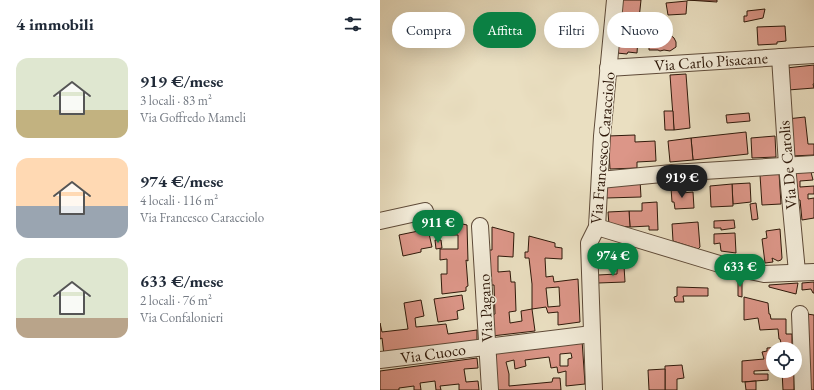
<!DOCTYPE html>
<html lang="it">
<head>
<meta charset="utf-8">
<style>
	:root { --surface:#fff; --page:#f2f2f3; --text:#1f2937; --muted:#747a83; --accent:#0b8043 }
	body { margin:0; font-family:"EB Garamond",serif; background:var(--page); color:var(--text); height:100vh; display:flex; flex-direction:column; font-size:15px; white-space:nowrap }
	* { box-sizing:border-box; margin:0 }
	p { font-size:13px; color:var(--muted) }
	.icon { flex:none; width:22px; height:22px; fill:none; stroke:currentColor; stroke-width:2; stroke-linecap:round; stroke-linejoin:round }
	.map { position:relative; flex:1; overflow:hidden }
	.details { display:flex; flex-direction:column; background:var(--surface); width:380px }
	.details>* { flex:none }
	.banner { position:absolute; left:12px; top:12px; width:362px; height:36px; display:flex; gap:8px }
	.buttons { position:absolute; left:386px; top:342px; display:grid; gap:8px }
	.buttons a { display:grid; place-items:center; width:36px; height:36px; border-radius:50%; background:var(--surface); box-shadow:0 4px 16px #0002; font-size:20px }
	.price { position:absolute; translate:-50% -34px; padding:0 9px; border-radius:14px; background:var(--accent); color:#fff; font-size:13px; line-height:26px; filter:drop-shadow(0 1px 2px #0008) }
	.price::after { content:''; position:absolute; left:50%; top:24px; width:12px; height:9px; margin-left:-6px; background:inherit; clip-path:polygon(0 0,100% 0,50% 100%) }
	.price.active { background:#222; color:#fff }
	ul { padding:0; list-style:none }
	li { display:flex; align-items:center; gap:12px; height:100px; padding:0 16px }
	li span { display:grid; place-items:center; flex:none; width:112px; height:80px; border-radius:12px; color:#555 }
	li>.icon { margin-inline-start:auto }
	span .icon { width:48px; height:48px; fill:#fffc; stroke-width:1 }
	li b { font-size:17px }
	h2 { display:flex; justify-content:space-between; align-items:center; height:48px; padding:0 16px; font-size:17px }
	.pill { padding:0 14px; border-radius:18px; background:var(--surface); box-shadow:0 4px 16px #0002; font-size:14px; line-height:36px }
	.pill.active { background:var(--accent); color:#fff }
	main { display:flex; flex:1; min-height:0 }
	.map>svg:first-child { display:block }
	.building { fill:#dc9688; stroke:#2f190a; fill-rule:evenodd }
	.lines { fill:none; stroke-linecap:round; stroke-linejoin:round }
	.minor-casing { stroke:#5e4a38; stroke-width:18 }
	.minor { stroke:#f1ead7; stroke-width:16 }
	.labels { text-anchor:middle; stroke-width:3; stroke-linejoin:round; paint-order:stroke }
	.street-label { font-size:16px; fill:#2f190a; stroke:#f1ead7 }
</style>
</head>
<body>
<main>
<section class="details">
<h2>4 immobili<svg class="icon" aria-label="filters" viewBox="0 0 24 24"><path d="M4 7h16M4 17h16"/><circle cx="9" cy="7" r="2"/><circle cx="15" cy="17" r="2"/></svg></h2>
<ul>
<li><span style="background:linear-gradient(#dfe7d0 65%,#c2b280 0)"><svg class="icon" aria-label="home" viewBox="0 0 24 24"><path d="M3 11l9-7 9 7M6 9v11h12V9"/></svg></span><div><b>919 €/mese</b><p>3 locali · 83 m²</p><p>Via Goffredo Mameli</p></div></li>
<li><span style="background:linear-gradient(#ffd9b3 60%,#9aa5b1 0)"><svg class="icon" aria-label="home" viewBox="0 0 24 24"><path d="M3 11l9-7 9 7M6 9v11h12V9"/></svg></span><div><b>974 €/mese</b><p>4 locali · 116 m²</p><p>Via Francesco Caracciolo</p></div></li>
<li><span style="background:linear-gradient(#dfe7d0 75%,#b9a48a 0)"><svg class="icon" aria-label="home" viewBox="0 0 24 24"><path d="M3 11l9-7 9 7M6 9v11h12V9"/></svg></span><div><b>633 €/mese</b><p>2 locali · 76 m²</p><p>Via Confalonieri</p></div></li>
</ul>
</section>
<div class="map">
<svg width="434" height="390" viewBox="0 0 434 390">
	<rect width="100%" height="100%" fill="#eadfc1"/>
	<filter id="stains"><feTurbulence type="fractalNoise" baseFrequency=".005" numOctaves="4"/><feColorMatrix values="0 0 0 0 .2 0 0 0 0 .09 0 0 0 0 .02 0 0 0 .5 -.17"/></filter>
	<radialGradient id="worn" r=".72"><stop offset=".6" stop-color="#630" stop-opacity="0"/><stop offset="1" stop-color="#630" stop-opacity=".3"/></radialGradient>
	<g class="building">
		<path d="M242 0H261L257 38H258L257 53 248 52 247 54 237 53Z"/>
		<path d="M307 0H337V2Z"/>
		<path d="M307 1 306 14 288 15 286 3Z"/>
		<path d="M385 9 383 18 364 22V16H367V11Z"/>
		<path d="M287 22 289 34 294 38 296 42V47L290 51 284 50 280 51 278 50H269V37L271 36 269 24Z"/>
		<path d="M405 26 406 41 397 42V44L378 45 377 27Z"/>
		<path d="M434 65V84H433L434 88 408 90 406 68Z"/>
		<path d="M306 74 310 128 294 130 290 75Z"/>
		<path d="M284 111H293L294 130H285Z"/>
		<path d="M369 113 370 121 347 123 346 115Z"/>
		<path d="M425 117 428 144H434V155L411 156 407 119Z"/>
		<path d="M366 132 368 154 313 160 311 138Z"/>
		<path d="M255 135V142L275 141 276 161 257 162V168L230 169 228 136Z"/>
		<path d="M395 136 396 157 372 158 371 138Z"/>
		<path d="M311 138 313 160 290 162 288 141Z"/>
		<path d="M431 172 433 180 420 181V187L434 186V194H428V199L434 198V218L422 220 420 200H418L414 173Z"/>
		<path d="M399 173 401 204 382 205 380 175Z"/>
		<path d="M260 180 261 197 226 198 225 182Z"/>
		<path d="M370 183 371 202 353 204 352 184Z"/>
		<path d="M352 184 353 206 331 207 330 186Z"/>
		<path d="M291 188H302V193L313 192 314 208 295 209 294 202H292Z"/>
		<path d="M277 202 278 230H269V226L250 227 249 211H262V203Z"/>
		<path d="M376 203 378 219 372 220 370 204Z"/>
		<path d="M249 211 250 227 229 225 228 212Z"/>
		<path d="M65 220 87 225 88 261 86 260 88 286 86 287V291L62 294 61 274H67V259L60 260V249H78V235H65Z"/>
		<path d="M354 220 355 228 341 230V228H334V221Z"/>
		<path d="M318 222 320 247 318 249 293 241 292 224Z"/>
		<path d="M112 227 134 233 133 257 118 256V272L130 271 131 282H135L136 311 129 312 130 323 142 321 141 311 152 309 155 331 112 336V315L115 314 114 285H110L109 250H112Z"/>
		<path d="M48 229 52 247 41 249V252L23 256 19 235Z"/>
		<path d="M400 229 402 258 401 260 398 261 392 258 393 262 385 263 382 239 387 238 386 231Z"/>
		<path d="M355 233 356 253 341 251 340 243 334 244V234Z"/>
		<path d="M149 236 175 243V247L182 248V259L165 258 166 277 173 276 174 282 198 279 200 322 178 325V312L168 313 166 307 152 309V284L149 258H145V252H148ZM179 287 180 306 168 307 166 288Z"/>
		<path d="M55 240H61L62 248 56 249Z"/>
		<path d="M214 251 231 256 229 264 213 259Z"/>
		<path d="M231 256 244 259V266L229 264Z"/>
		<path d="M237 265 244 266 245 282 218 283V275L237 274Z"/>
		<path d="M358 280 362 281V297L358 296Z"/>
		<path d="M434 282V293H433L431 289 422 290V283Z"/>
		<path d="M418 283 416 294 389 287V285Z"/>
		<path d="M297 287 328 288V296H303L304 302H295L294 297 297 296Z"/>
		<path d="M82 295 84 309 77 311 78 319 58 322 54 299Z"/>
		<path d="M364 297 388 303 389 314H390L391 319H406V334H412V349H393V370L374 371V374H388V380L362 382V361L384 359 382 352 387 351V348L402 347 400 339H399L398 329 380 330 378 318 364 320Z"/>
		<path d="M41 300 44 316 35 318 36 327 66 324 68 334 97 330V343L4 355 2 338 0 339V323L2 332 28 329 24 303Z"/>
		<path d="M427 314 434 315V390H429Z"/>
		<path d="M202 340 205 384 186 386V371L178 373 177 367 171 368 169 357 145 360 146 366 135 369 134 360 126 362 129 374V386L172 382 173 378H180L181 390H117L116 353ZM191 353 192 358 188 359V366H180V354Z"/>
		<path d="M97 358 98 368 84 369 86 382 98 381 99 390H79V384L60 386 61 390H56L55 381 40 383 41 390H34V386L19 388V390H0V371Z"/>
		<path d="M302 365 304 378 297 379V390H285V366Z"/>
		<path d="M285 369V390H269L268 370Z"/>
		<path d="M402 371H414V390H403Z"/>
		<path d="M376 381V390H366L365 382Z"/>
	</g>
	<g class="lines">
		<g class="minor-casing">
			<g id="minor">
				<path d="M400 57 407 165 417 272"/>
				<path d="M228 68 434 55"/>
				<path d="M220 180 292 173 434 164"/>
				<path d="M0 221 45 211"/>
				<path d="M100 226 110 390"/>
				<path d="M217 227 346 266 384 274 434 272"/>
				<path d="M420 314 423 390"/>
				<path d="M0 360 212 334"/>
				<path d="M214 390 209 243 217 227 222 136 235 0"/>
			</g>
		</g>
		<use href="#minor" class="minor"/>
	</g>
	<g class="labels">
		<g class="street-label">
			<text transform="translate(331 61) rotate(-4)" y="6">Via Carlo Pisacane</text>
			<text transform="translate(222 148) rotate(-85)" y="6">Via Francesco Caracciolo</text>
			<text transform="translate(407 165) rotate(-95)" y="6">Via De Carolis</text>
			<text transform="translate(105 308) rotate(-93)" y="6">Via Pagano</text>
			<text transform="translate(53 353) rotate(-8)" y="6">Via Cuoco</text>
		</g>
	</g>
	<rect width="100%" height="100%" filter="url(#stains)"/>
	<rect width="100%" height="100%" fill="url(#worn)"/>
</svg>
<div class="buttons">
<a><svg class="icon" aria-label="locate" viewBox="0 0 24 24"><circle cx="12" cy="12" r="6"/><path d="M12 2v4M12 18v4M2 12h4M18 12h4"/></svg></a>
</div>
<b class="price active" style="left:302px;top:199px">919 €</b>
<b class="price" style="left:58px;top:244px">911 €</b>
<b class="price" style="left:233px;top:277px">974 €</b>
<b class="price" style="left:360px;top:288px">633 €</b>
<div class="banner">
<a class="pill">Compra</a>
<a class="pill active">Affitta</a>
<a class="pill">Filtri</a>
<a class="pill">Nuovo</a>
</div>
</div>
</main>
</body>
</html>
